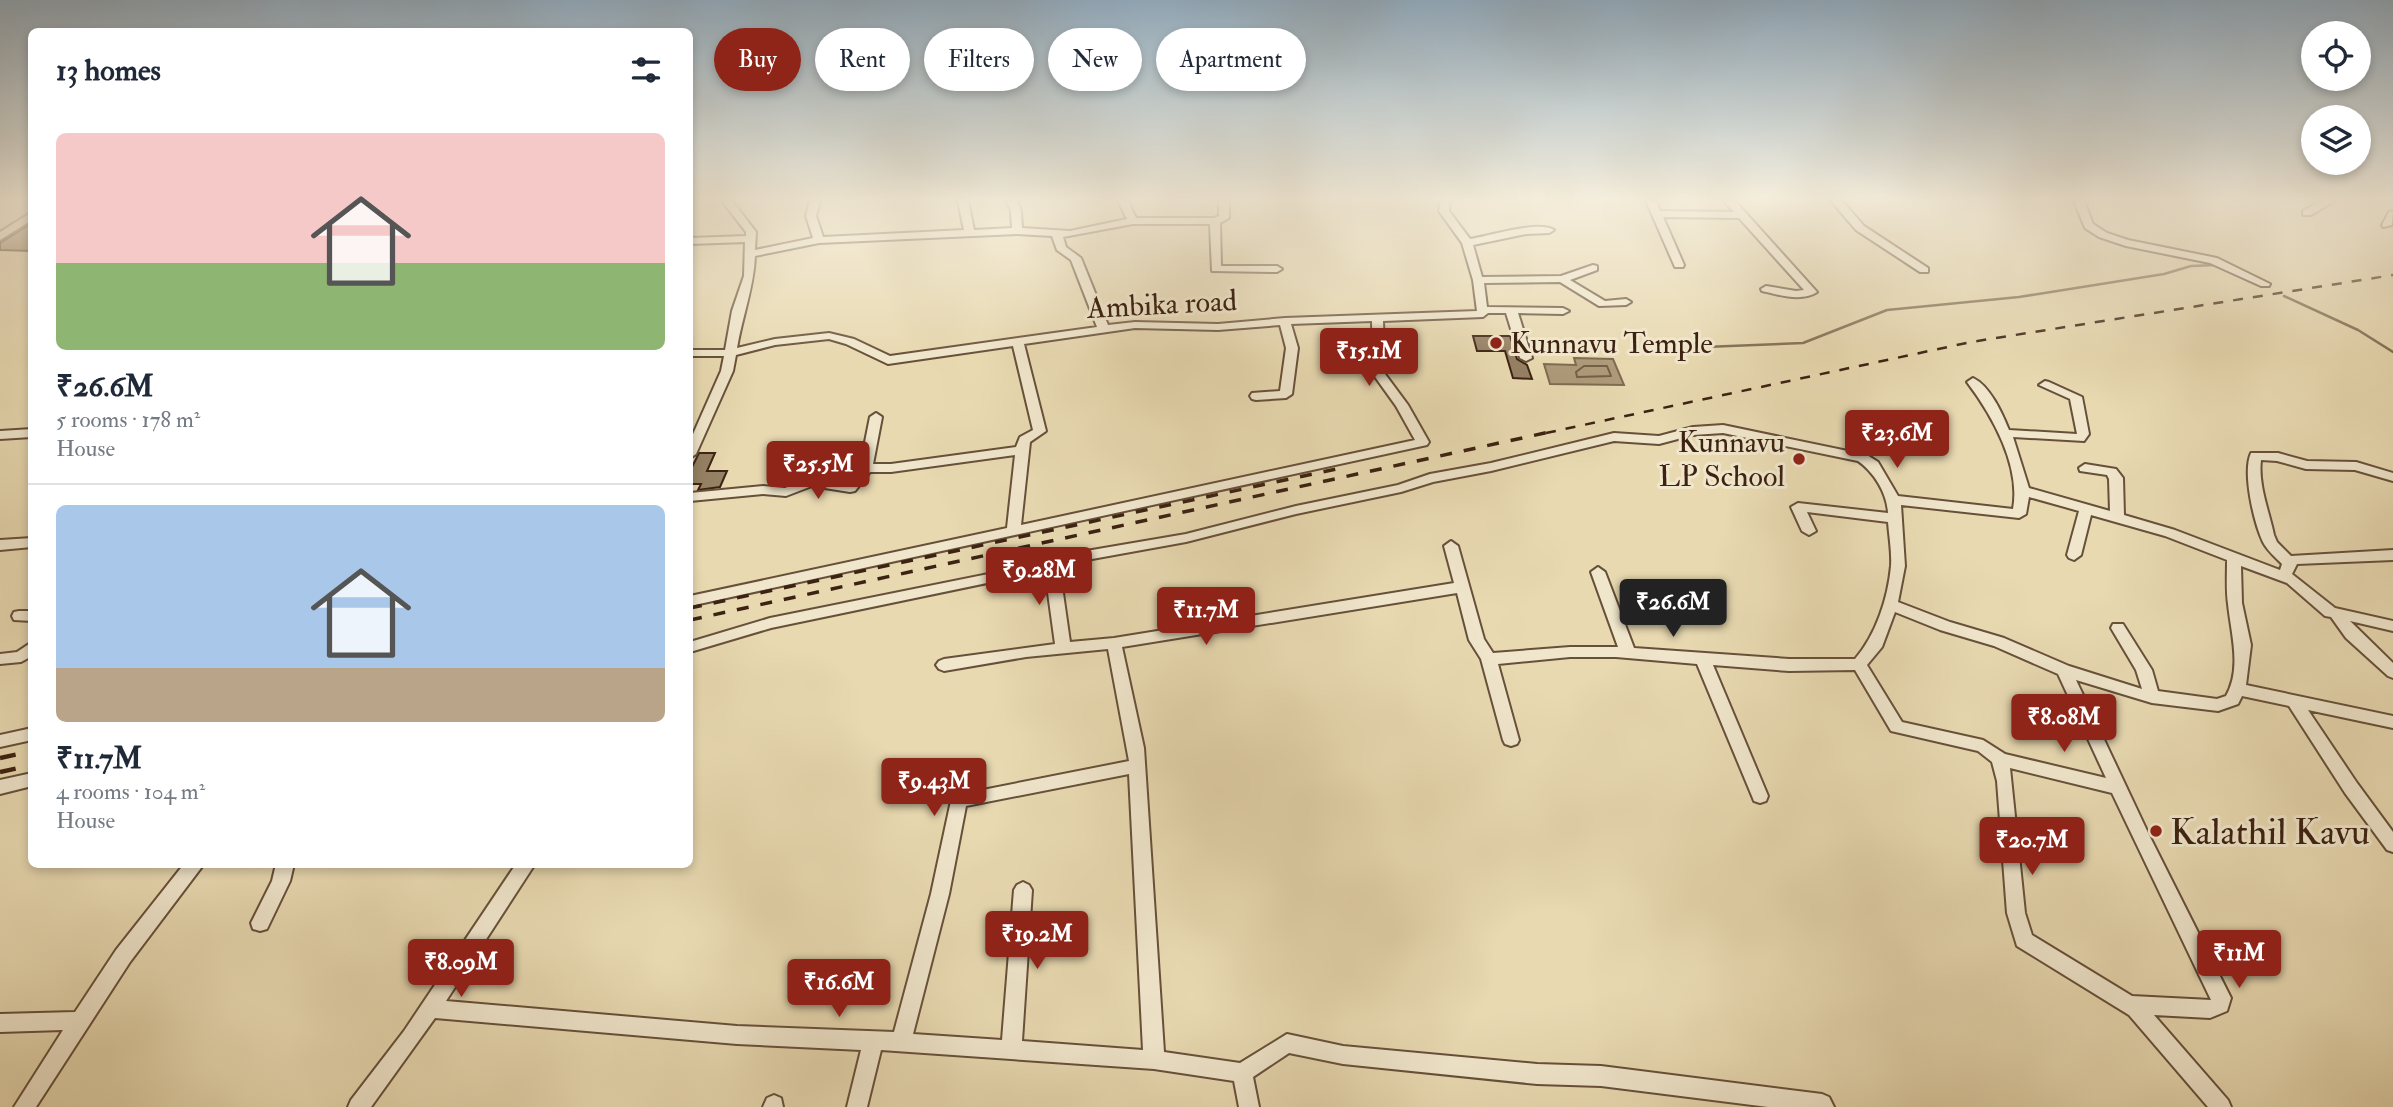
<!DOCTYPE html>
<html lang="en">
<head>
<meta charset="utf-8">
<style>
	:root { --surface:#fff; --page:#f2f2f3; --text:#1f2937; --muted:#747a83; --line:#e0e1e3; --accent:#8f2418 }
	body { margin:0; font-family:"IM FELL Double Pica",serif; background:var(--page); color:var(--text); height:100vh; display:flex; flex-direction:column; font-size:26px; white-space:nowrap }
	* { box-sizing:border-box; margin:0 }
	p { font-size:23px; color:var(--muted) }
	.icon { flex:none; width:38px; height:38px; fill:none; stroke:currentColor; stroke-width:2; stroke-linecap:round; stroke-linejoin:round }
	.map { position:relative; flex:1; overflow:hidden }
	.drawer { position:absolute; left:28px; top:28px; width:665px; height:840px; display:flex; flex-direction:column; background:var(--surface); border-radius:10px; box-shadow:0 4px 10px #0003 }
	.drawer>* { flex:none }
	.guide { position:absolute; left:714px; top:28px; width:665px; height:63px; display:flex; gap:14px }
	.fabs { position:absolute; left:2301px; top:21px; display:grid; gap:14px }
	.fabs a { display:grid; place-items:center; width:70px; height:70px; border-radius:50%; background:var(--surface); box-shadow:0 4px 10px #0003; font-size:35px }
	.price { position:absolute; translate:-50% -60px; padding:0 16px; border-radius:7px; background:var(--accent); color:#fff; font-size:23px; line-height:46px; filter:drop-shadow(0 2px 4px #0008) }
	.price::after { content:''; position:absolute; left:50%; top:42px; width:21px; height:16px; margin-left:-10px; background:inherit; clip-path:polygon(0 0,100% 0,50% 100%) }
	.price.selected { background:#222; color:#fff }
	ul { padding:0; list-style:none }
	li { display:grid; align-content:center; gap:14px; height:371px; padding:0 28px }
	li+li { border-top:2px solid var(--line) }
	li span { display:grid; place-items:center; height:217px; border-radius:10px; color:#555 }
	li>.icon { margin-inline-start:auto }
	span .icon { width:126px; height:126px; fill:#fffc; stroke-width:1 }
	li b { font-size:30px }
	h2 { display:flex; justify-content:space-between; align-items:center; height:84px; padding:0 28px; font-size:30px }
	.tag { padding:0 24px; border-radius:32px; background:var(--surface); box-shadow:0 4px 10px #0003; font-size:24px; line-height:63px }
	.tag.selected { background:var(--accent); color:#fff }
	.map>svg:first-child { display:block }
	.water { fill:#ae9b7b; stroke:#806b51; stroke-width:2 }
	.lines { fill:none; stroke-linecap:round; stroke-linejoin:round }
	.shore { stroke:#755e46; stroke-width:2 }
	.stream { stroke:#806b51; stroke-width:2.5 }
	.building { fill:#958165; stroke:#3c2212; stroke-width:2 }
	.minor-casing { stroke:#67503a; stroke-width:4 }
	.minor { fill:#f0e6cc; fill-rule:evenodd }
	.rail-far2 { stroke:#3c2212; stroke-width:2.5; stroke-dasharray:10 10; stroke-linecap:butt }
	.rail-far1 { stroke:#3c2212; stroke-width:3.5; stroke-dasharray:12 12; stroke-linecap:butt }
	.rail { stroke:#3c2212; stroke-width:4.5; stroke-dasharray:16 16; stroke-linecap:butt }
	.poi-dot { fill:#8f2418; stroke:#f0e6cc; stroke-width:2.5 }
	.labels { text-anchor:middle; stroke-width:6; stroke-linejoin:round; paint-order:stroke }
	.street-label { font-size:30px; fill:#3c2212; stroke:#f0e6cc }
	.poi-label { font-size:30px; fill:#3c2212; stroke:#f0e6cc; text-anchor:start }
	.near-poi-label { font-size:37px; fill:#3c2212; stroke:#f0e6cc; text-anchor:start }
</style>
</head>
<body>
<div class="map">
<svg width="2393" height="1107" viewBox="0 0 2393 1107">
	<rect width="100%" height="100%" fill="#e8d9b1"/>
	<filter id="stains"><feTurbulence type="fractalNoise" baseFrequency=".00286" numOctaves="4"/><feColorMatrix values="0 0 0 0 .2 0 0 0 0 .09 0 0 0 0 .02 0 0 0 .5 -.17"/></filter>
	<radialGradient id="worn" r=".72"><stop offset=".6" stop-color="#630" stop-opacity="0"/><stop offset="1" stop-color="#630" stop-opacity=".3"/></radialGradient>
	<path class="water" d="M1574 358 1613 359 1624 385 1550 384 1544 364 1576 365Z"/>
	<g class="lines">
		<path class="shore" d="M1584 366H1607L1611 376 1577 377 1576 372Z"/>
		<g class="stream">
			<path d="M2284 296 2358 330 2393 352"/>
			<path d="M1665 340 1705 347 1803 343 1887 310 2019 297 2164 274 2191 266 2217 265"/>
		</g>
	</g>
	<g class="building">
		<path d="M32 223V251L0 250V243Z"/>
		<path d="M1473 336H1510L1517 359 1527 365 1532 379 1513 378 1505 351H1477Z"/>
		<path d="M699 453H715L707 471H727L720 487 698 490 701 484H690V471Z"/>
	</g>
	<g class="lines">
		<g class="minor-casing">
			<g id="minor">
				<path d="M722 201H732L756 232 755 250 813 238 806 216 810 201H820L816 216 823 237 964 230 958 201H968L974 230 1012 228 1011 211 1007 201H1017L1021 211 1022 228 1070 231 1127 219 1118 201H1128L1136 218H1214L1219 216V201H1229V218L1220 223 1221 266H1277L1282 269 1277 272 1212 271 1210 224H1133L1063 237 1066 247 1081 258 1108 325 1135 322 1218 324 1285 318 1477 311 1473 280 1462 243 1439 211 1440 201H1450L1449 211 1470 239C1489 236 1539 220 1554 230L1549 233 1526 234 1473 245 1482 277 1561 276 1593 265 1597 266V270L1570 280 1605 301 1626 299 1631 302 1626 305 1599 306 1560 282 1484 283 1487 307 1563 308 1569 311 1563 314 1518 313 1532 358 1526 361 1520 358 1506 313H1488L1483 317 1383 321 1385 374 1408 405 1429 442 1427 445 690 606V596L1007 528 1015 455 891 472H870L855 491 850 492 812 486 786 496 763 494 690 501V493L763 486 785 488 811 478 847 483 860 467 870 417 876 413 882 417 873 464H891L1016 447 1020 437 1033 430 1013 346 888 364 846 344 829 339 775 345 736 355 733 371 696 454 690 458V441L721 371 724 356H690V350H725L732 311 744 276 745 242 690 244V238L746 236V232ZM1017 234 1052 236 1057 250 1071 260 1097 327 890 356 854 339 829 333 775 339 737 348C742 317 754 287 755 256L819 243ZM1372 321 1373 374 1396 406 1415 440 1021 525 1030 442 1046 431 1024 344 1135 328 1218 330 1280 325 1286 348 1280 391 1252 393 1250 396 1252 399 1256 400 1286 398 1292 394 1298 348 1291 324Z"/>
				<path d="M1646 201H1656L1660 211 1734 212 1724 201H1735L1817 292C1802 302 1779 295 1762 291L1761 289 1766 286 1796 291 1804 290 1739 218 1663 217 1684 265 1683 267H1675Z"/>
				<path d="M1831 201H1842L1864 226 1928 268V272H1920L1856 230Z"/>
				<path d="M2074 201H2084L2093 224 2107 233 2128 240 2217 258 2270 284 2269 286H2261L2210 263 2126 246 2099 237 2085 228Z"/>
				<path d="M2321 201H2334L2311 215H2303V211Z"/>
				<path d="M2393 211 2392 225 2383 227 2382 225 2389 212Z"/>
				<path d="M32 212V220L0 240V232Z"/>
				<path d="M1973 378C1990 386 2002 413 2009 430L2077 434 2070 399 2039 385 2045 381 2049 382 2082 397 2089 434 2084 441 2013 437 2029 488 2110 511 2109 479 2107 475 2080 471 2079 468 2085 464 2116 469 2123 478 2124 515 2175 530 2280 570 2282 564C2275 557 2267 550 2263 542 2254 523 2242 472 2251 453H2278L2307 461 2356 462 2393 473V481L2355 470 2306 469 2277 461 2261 460C2258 485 2269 511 2274 535L2277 542 2291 556 2393 550V560L2297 564 2292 574 2335 608 2393 621V631L2350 621 2393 663V678L2388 676 2346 638 2331 617 2325 616 2287 583 2241 566 2242 603 2251 645 2246 685 2393 716V728L2308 710 2357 783 2393 832V852L2387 850 2345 793 2289 706 2242 696 2238 704 2218 711 2152 703 2076 680 2149 835 2231 998 2227 1011 2210 1018 2154 1015 2228 1100 2231 1107H2208L2129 1015 2017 946 2007 913 1997 781 1992 762 1978 751 1891 731 1855 670 1789 671 1713 665 1768 796 1766 801 1760 803 1754 801 1752 796 1697 664 1616 657H1570L1498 664 1519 740 1517 744 1511 746 1505 744 1503 740 1481 659 1469 640 1457 593 1122 647 1144 748 1164 1052 1240 1063 1287 1034 1343 1046 1537 1064 1601 1066 1822 1094 1829 1097 1834 1107H1768L1601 1086 1537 1084 1343 1064 1289 1053 1253 1077 1259 1107H1239L1234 1081 1154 1069 881 1050 867 1107H847L861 1050 737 1044 435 1018 371 1107H348L351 1100 404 1031 516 864H535L446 1001 737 1026 894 1032 931 894 952 796 1129 761 1108 649 1026 657 944 671 939 669 936 665 939 661 944 659 1055 644 1045 571 771 628 690 652V642L770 618 1033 565 1051 557 1186 534 1296 506 1398 485 1430 474 1491 463 1614 433 1659 436 1693 427 1723 425 1867 455 1878 462 1898 496 2013 509C2021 466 1992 415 1967 382ZM1723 433 1858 461C1874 472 1887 493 1888 513L1798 503 1791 507 1802 531 1809 535 1816 531 1807 512 1888 522C1889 536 1892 552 1891 566 1888 598 1876 635 1855 659H1789L1634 648 1605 572 1598 567 1591 572 1618 647H1570L1493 653 1484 639 1458 546 1451 541 1444 546 1454 583 1114 638 1070 642 1059 565 1186 542 1296 514 1401 492 1433 482 1491 471 1614 441 1659 444 1693 435ZM2029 497 2079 511 2067 555 2069 558 2074 560 2081 555 2091 515 2165 536 2227 560C2227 575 2226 590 2228 604 2231 634 2242 668 2226 696L2217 699 2158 691 2152 670 2123 624H2113L2111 628 2136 670 2142 689 2069 666 2004 638 1950 622 1898 602 1905 566 1901 505 2019 518 2026 514ZM1895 612 1940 630 1994 646 2058 674 2106 778 2005 754 1983 740 1902 722 1867 665 1882 647ZM2010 768 2112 793 2211 1000 2132 996 2032 935 2025 913ZM1129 774 1143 1050 1022 1041 1032 890 1029 885 1023 882 1017 885 1014 890 1002 1040 913 1034 949 894 966 806Z"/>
				<path d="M32 429V437L0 439V431Z"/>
				<path d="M32 538V547L0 550V540Z"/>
				<path d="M19 611H32V621L14 620 12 616 14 612Z"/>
				<path d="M32 642V656L21 662 0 664V654L17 652Z"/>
				<path d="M32 728V740L0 747V735Z"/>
				<path d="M32 773V786L0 794V780Z"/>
				<path d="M184 864H204L130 962 36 1107H14L63 1030 0 1032V1014L75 1012 116 950Z"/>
				<path d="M276 864H294L290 881 267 929 260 931 253 929 251 923 272 881Z"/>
				<path d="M774 1095 781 1098 783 1107H763L767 1098Z"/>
			</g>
		</g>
		<use href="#minor" class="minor"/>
		<path class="rail-far2" d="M1546 433 1971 342 2393 275"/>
		<g class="rail-far1">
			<path d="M690 608 1336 469"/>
			<path d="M690 620 1554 431"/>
		</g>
		<g class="rail">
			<path d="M0 758 32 751"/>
			<path d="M0 772 32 765"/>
		</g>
	</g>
	<linearGradient id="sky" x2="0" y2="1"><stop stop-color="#91aabc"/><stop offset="0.56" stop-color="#f5eedc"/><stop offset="1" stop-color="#f5eedc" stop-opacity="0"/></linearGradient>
	<rect width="2393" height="356" fill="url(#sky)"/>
	<g class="poi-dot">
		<circle cx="1496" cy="343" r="7"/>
		<circle cx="1799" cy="459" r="7"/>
		<circle cx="2156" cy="831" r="7"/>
	</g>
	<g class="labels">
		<g class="street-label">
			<text transform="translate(1162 304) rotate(-3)" y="10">Ambika road</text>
		</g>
		<g class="poi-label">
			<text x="1510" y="353">Kunnavu Temple</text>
			<text x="1785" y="452" text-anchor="end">Kunnavu<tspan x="1785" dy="34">LP School</tspan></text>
		</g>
		<g class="near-poi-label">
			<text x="2170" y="844">Kalathil Kavu</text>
		</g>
	</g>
	<rect width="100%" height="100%" filter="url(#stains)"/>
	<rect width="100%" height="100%" fill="url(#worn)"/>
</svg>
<div class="fabs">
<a><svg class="icon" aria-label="locate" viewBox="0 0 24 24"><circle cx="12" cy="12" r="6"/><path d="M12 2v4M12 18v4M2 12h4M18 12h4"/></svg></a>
<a><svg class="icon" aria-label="layers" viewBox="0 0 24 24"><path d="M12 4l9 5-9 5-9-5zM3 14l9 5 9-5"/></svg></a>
</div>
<b class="price" style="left:1369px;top:388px">₹15.1M</b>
<b class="price" style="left:1897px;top:470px">₹23.6M</b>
<b class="price" style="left:818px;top:501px">₹25.5M</b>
<b class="price" style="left:1039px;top:607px">₹9.28M</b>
<b class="price selected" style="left:1673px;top:639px">₹26.6M</b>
<b class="price" style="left:1206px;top:647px">₹11.7M</b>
<b class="price" style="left:2064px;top:754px">₹8.08M</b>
<b class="price" style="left:934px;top:818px">₹9.43M</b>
<b class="price" style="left:2032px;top:877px">₹20.7M</b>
<b class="price" style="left:1037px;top:971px">₹19.2M</b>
<b class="price" style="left:2239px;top:990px">₹11M</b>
<b class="price" style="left:461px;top:999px">₹8.09M</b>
<b class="price" style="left:839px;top:1019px">₹16.6M</b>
<div class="guide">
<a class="tag selected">Buy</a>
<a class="tag">Rent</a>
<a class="tag">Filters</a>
<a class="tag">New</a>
<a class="tag">Apartment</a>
</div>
<section class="drawer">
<h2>13 homes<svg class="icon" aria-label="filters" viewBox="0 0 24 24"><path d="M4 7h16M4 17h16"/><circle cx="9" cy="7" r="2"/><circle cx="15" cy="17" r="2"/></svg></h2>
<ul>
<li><span style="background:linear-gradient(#f6c9c9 60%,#8fb573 0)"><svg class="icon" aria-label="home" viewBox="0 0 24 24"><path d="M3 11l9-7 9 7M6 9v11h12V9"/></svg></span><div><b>₹26.6M</b><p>5 rooms · 178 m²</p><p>House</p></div></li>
<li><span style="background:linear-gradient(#a9c7e8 75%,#b9a48a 0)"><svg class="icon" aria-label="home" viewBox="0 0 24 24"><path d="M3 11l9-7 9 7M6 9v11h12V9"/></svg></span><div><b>₹11.7M</b><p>4 rooms · 104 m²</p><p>House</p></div></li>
</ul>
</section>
</div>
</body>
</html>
